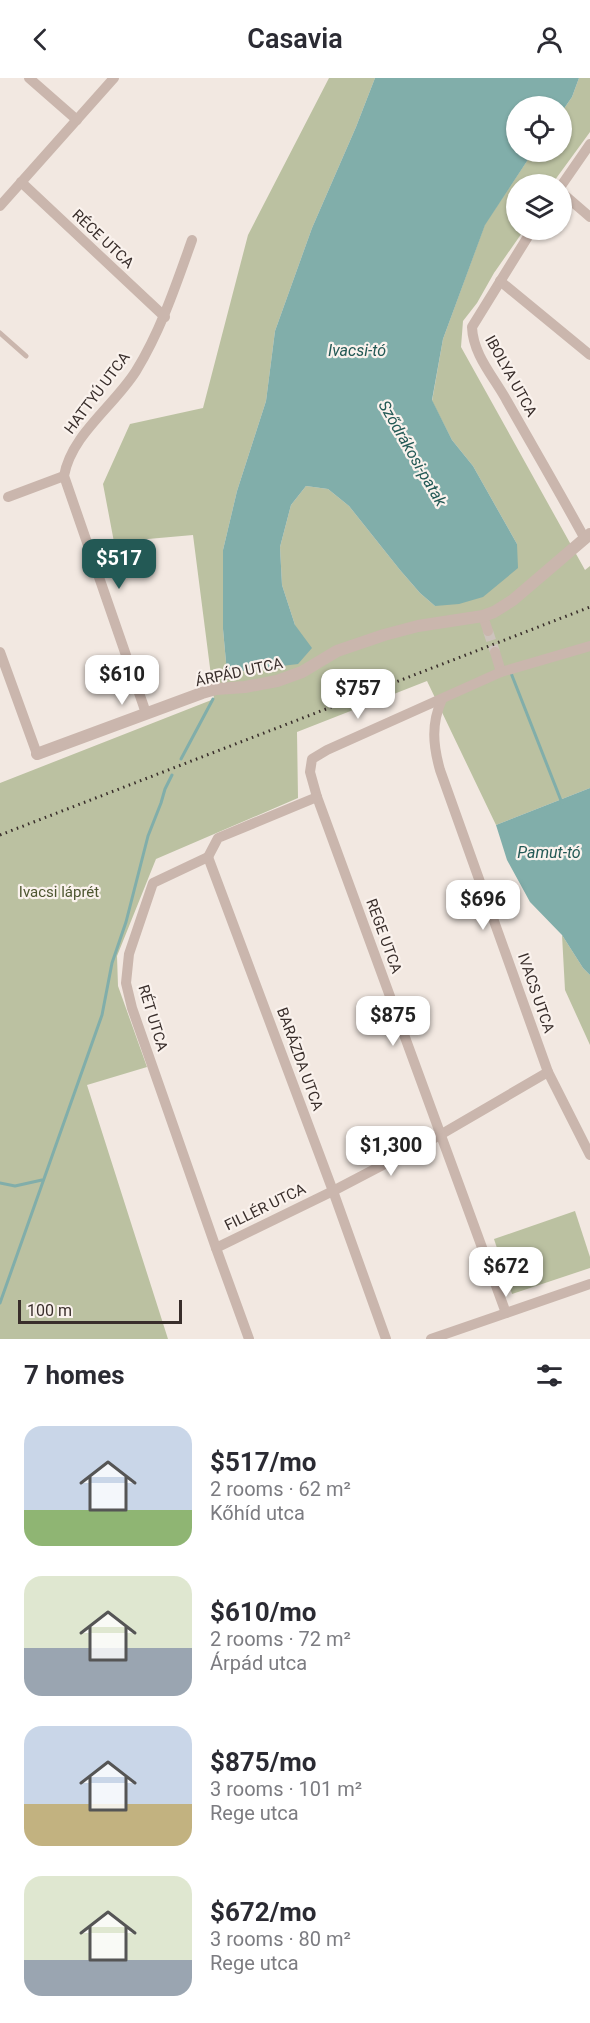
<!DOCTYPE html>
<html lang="en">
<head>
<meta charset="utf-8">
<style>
	:root { --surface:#fff; --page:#f2f2f3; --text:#2b2b33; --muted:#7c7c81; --accent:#235955 }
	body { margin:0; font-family:Roboto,sans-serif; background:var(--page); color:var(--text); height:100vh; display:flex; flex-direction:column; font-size:22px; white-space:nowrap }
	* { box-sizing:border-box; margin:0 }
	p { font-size:20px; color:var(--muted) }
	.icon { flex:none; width:33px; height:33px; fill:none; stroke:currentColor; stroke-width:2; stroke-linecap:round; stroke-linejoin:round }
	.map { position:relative; height:1261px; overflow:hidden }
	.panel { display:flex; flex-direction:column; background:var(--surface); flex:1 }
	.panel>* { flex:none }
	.fabs { position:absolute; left:506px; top:18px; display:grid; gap:12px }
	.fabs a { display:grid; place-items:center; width:66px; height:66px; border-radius:50%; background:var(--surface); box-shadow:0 2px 4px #0004; font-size:30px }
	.scale { position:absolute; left:18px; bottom:15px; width:164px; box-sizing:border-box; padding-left:6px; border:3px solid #392e2b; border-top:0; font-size:16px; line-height:21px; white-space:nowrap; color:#392e2b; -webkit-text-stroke:4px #faf2ed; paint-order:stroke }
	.price { position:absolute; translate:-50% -51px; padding:0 14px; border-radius:12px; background:#fff; color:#222; font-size:20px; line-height:39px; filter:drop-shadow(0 2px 3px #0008) }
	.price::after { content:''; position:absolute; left:50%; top:36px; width:18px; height:14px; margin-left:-9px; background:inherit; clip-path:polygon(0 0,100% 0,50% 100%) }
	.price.on { background:var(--accent); color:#fff }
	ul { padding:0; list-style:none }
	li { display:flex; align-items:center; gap:18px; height:150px; padding:0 24px }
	li span { display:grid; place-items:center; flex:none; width:168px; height:120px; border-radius:18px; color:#555 }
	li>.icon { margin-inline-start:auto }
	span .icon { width:72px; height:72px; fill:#fffc; stroke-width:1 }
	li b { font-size:26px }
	h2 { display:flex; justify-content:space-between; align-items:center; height:72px; padding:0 24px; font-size:26px }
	header { display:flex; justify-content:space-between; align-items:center; height:78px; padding:0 24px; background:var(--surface); font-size:27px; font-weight:600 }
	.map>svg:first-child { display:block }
	.green { fill:#bbc1a1 }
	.water { fill:#81aeaa }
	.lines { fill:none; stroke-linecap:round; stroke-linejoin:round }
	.stream { stroke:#81aeaa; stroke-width:3 }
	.minor-tunnel { stroke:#cdc3bd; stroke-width:10; stroke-dasharray:10 5; stroke-linecap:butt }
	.service { stroke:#cab6ad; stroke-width:5 }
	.minor { stroke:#cab6ad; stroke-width:10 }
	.tertiary { stroke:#cab6ad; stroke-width:12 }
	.rail { stroke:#392e2b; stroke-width:3; stroke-dasharray:1.5 4.5; stroke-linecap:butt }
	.labels { text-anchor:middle; stroke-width:4.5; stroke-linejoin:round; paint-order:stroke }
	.street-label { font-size:15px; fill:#392e2b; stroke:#faf2ed }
	.park-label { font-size:15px; fill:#4d5630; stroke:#faf2ed }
	.water-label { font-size:16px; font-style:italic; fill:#235955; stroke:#faf2ed }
</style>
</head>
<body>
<header><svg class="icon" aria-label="back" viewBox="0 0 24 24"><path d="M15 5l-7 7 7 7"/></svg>Casavia<svg class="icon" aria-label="person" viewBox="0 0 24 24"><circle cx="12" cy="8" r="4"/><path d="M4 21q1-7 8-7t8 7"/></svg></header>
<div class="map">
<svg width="590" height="1261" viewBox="0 0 590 1261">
	<rect width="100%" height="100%" fill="#f2e8e1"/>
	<g class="green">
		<path d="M329 0H375L356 49 312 150 275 253 266 323 237 413 223 472V551L227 595 257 592 295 547 282 507 280 469 291 427 306 408 328 411 349 428 400 492 420 515 435 528 517 466 473 388 452 362 432 323 443 261 485 146 533 74H561V35L572 19 579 0H590V54L552 106H516V152H524L494 195 477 225 463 243 461 269 585 492 590 488V710L496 747 427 603 297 654 298 720 156 781 117 878 118 908 147 989 87 1007 168 1261H0V705L214 621 193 457 114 464 103 406 130 346 203 330 248 157Z"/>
		<path d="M562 857 583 890 590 897V967L565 912Z"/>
		<path d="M575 1133 590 1179V1190L512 1216 494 1161Z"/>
	</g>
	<g class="water">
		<path d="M375 0H579L572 19 561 35V28H516V74H533L485 147 443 261 432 322 452 362 473 388 517 466 518 490 483 519 459 526 435 528 420 515 400 492 349 428 328 411 306 408 291 427 280 469 282 507 295 547 312 570 298 586 227 595 223 551V472L237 413 266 323 275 253 312 150 356 49Z"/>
		<path d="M590 710V897L583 890 562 857 530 824 507 782 496 747Z"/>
	</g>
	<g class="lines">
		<g class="stream">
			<path d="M511 595 562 725"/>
			<path d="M223 602 228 593"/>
			<path d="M181 681 213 621"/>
			<path d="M0 1105 15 1108 42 1102"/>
			<path d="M0 1225 102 937 112 885 126 844 148 758 161 725 165 711 172 697"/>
		</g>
		<path class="minor-tunnel" d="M488 553 495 574"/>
		<path class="service" d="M0 255 26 278"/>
		<g class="minor">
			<path d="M29 0 77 42"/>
			<path d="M21 104 165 239"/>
			<path d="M561 108 590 66"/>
			<path d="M561 114 590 139"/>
			<path d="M0 128 114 0"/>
			<path d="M532 152 472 249C473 277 494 299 507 323 533 369 560 415 585 461"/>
			<path d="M500 203 590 277"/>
			<path d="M8 419 64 398"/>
			<path d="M483 538 488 553"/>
			<path d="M0 574 37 676"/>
			<path d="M495 574 501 594"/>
			<path d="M442 621C431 646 433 667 440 692L548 994 590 1077"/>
			<path d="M146 635 64 398C71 357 114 328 136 293 161 252 176 207 192 162"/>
			<path d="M208 779 333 1113 386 1261"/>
			<path d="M216 1170 333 1113 440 1057 548 994"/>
			<path d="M506 1235 317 719 310 694 312 681 327 672 501 594 590 568"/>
			<path d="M249 1261 216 1170 132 930 126 905 129 876 153 805 208 779 218 760 317 719"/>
			<path d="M431 1261 590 1206"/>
		</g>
		<path class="tertiary" d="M37 676 202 615 216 611 245 609 277 603 302 594 337 573 384 557 418 548 483 538 494 534 513 522 590 456"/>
		<path class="rail" d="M0 757 590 529"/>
	</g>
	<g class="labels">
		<g class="street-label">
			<text transform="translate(103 161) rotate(43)" y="5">RÉCE UTCA</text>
			<text transform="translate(511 298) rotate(61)" y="5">IBOLYA UTCA</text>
			<text transform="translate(97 315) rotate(-53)" y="5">HATTYÚ UTCA</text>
			<text transform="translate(239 594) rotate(-12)" y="5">ÁRPÁD UTCA</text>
			<text transform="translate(384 858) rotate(70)" y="5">REGE UTCA</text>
			<text transform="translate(536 915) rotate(71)" y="5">IVACS UTCA</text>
			<text transform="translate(153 940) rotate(73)" y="5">RÉT UTCA</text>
			<text transform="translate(300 981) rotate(70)" y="5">BARÁZDA UTCA</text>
			<text transform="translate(265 1129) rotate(-26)" y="5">FILLÉR UTCA</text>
		</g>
		<g class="park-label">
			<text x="59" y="819">Ivacsi láprét</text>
		</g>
		<g class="water-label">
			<text x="357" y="278">Ivacsi-tó</text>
			<text transform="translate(413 375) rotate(60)" y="6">Sződrákosi-patak</text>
			<text x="549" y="780">Pamut-tó</text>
		</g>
	</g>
</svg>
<div class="fabs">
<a><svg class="icon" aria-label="locate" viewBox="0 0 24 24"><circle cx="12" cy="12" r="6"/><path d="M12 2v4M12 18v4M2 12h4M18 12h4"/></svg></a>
<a><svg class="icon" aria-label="layers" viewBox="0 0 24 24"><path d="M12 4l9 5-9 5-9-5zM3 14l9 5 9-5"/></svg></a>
</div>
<div class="scale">100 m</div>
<b class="price on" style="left:119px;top:512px">$517</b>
<b class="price" style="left:122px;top:628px">$610</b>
<b class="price" style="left:358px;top:642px">$757</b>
<b class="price" style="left:483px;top:853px">$696</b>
<b class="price" style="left:393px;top:969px">$875</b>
<b class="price" style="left:391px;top:1099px">$1,300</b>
<b class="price" style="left:506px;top:1220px">$672</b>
</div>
<section class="panel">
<h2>7 homes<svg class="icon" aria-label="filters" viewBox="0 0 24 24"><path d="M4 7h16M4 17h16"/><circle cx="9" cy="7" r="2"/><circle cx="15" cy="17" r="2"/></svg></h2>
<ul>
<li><span style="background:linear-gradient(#c9d6e8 70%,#8fb573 0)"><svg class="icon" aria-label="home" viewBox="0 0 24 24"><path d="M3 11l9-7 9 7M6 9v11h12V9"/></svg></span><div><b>$517/mo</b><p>2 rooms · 62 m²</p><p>Kőhíd utca</p></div></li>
<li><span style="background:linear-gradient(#dfe7d0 60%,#9aa5b1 0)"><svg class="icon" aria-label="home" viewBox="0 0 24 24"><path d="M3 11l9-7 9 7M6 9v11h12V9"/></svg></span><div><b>$610/mo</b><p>2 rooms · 72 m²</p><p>Árpád utca</p></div></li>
<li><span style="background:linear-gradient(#c9d6e8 65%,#c2b280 0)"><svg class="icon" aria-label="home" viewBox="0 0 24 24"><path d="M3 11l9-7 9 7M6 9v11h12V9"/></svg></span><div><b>$875/mo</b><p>3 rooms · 101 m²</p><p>Rege utca</p></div></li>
<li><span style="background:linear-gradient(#dfe7d0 70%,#9aa5b1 0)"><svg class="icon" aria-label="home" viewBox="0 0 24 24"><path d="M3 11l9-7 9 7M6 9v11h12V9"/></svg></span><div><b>$672/mo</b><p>3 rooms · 80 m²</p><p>Rege utca</p></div></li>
</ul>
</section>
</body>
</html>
